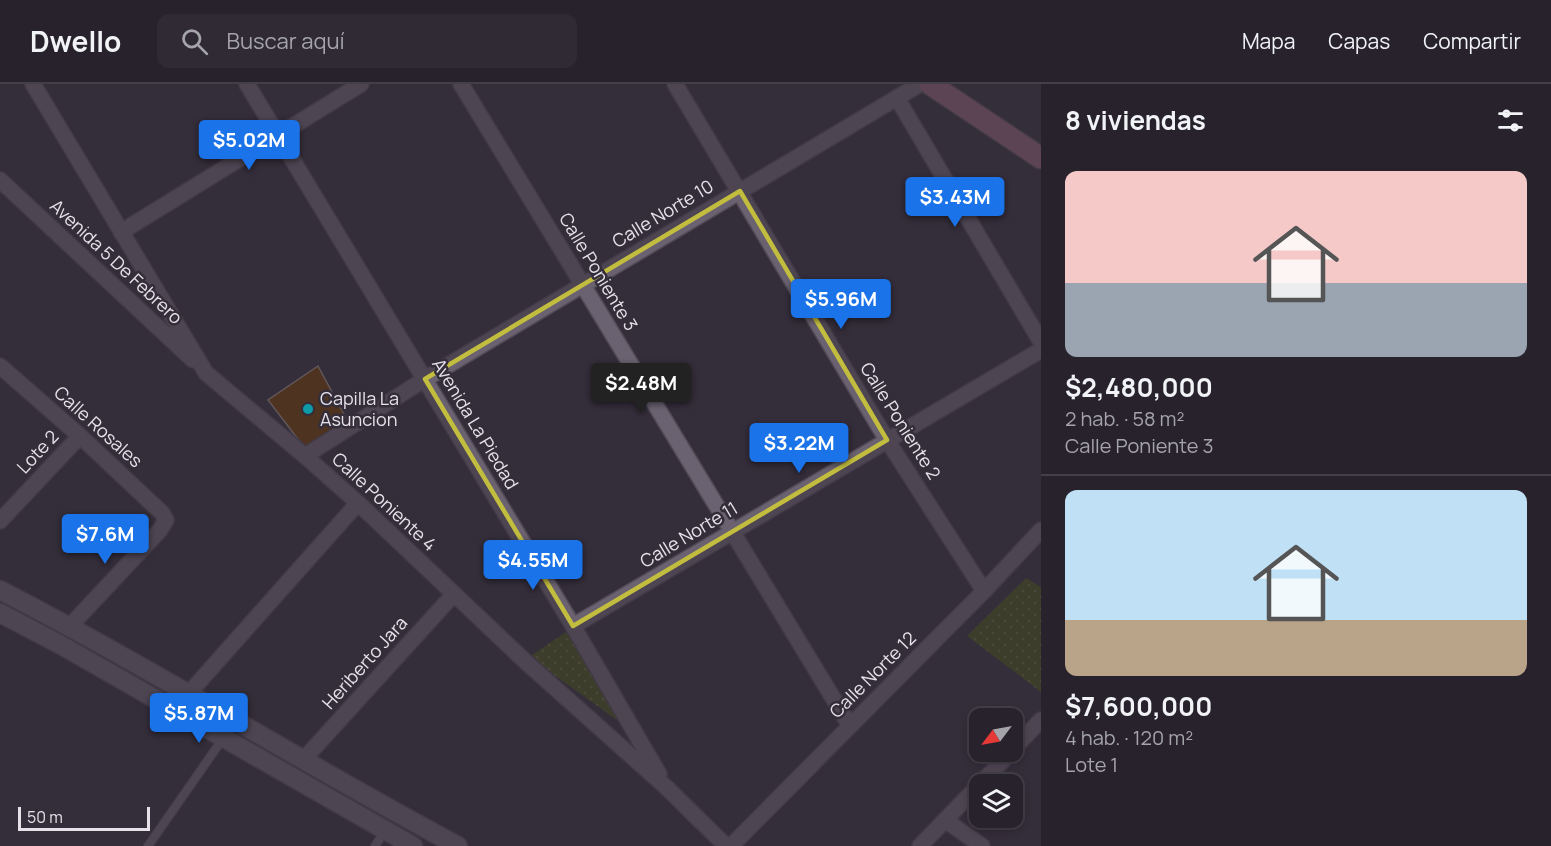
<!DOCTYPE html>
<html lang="es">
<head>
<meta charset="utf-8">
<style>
	:root { --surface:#27222c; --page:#2f2a34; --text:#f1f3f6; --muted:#a4a4a9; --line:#433f48; --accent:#1a73e8 }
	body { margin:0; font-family:Manrope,sans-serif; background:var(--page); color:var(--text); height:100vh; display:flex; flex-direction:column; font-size:22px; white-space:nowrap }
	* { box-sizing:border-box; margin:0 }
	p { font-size:20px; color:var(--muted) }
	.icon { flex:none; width:33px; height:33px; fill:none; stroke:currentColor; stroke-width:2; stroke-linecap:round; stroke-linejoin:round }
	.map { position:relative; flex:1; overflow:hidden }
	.details { display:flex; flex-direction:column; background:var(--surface); width:510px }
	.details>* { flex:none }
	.needle { width:39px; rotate:238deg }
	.controls { position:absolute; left:969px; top:624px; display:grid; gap:12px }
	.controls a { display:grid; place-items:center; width:54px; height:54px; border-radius:12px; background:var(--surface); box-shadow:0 3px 9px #0003,0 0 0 2px var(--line); font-size:30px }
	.scale { position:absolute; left:18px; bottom:15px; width:132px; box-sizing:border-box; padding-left:6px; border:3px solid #e6e2ea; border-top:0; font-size:16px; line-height:21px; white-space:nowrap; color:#e6e2ea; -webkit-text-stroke:4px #342d3a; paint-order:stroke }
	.price { position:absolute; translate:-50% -51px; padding:0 14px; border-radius:6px; background:var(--accent); color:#fff; font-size:20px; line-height:39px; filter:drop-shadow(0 2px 3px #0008) }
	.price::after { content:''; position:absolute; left:50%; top:36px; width:18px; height:14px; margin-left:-9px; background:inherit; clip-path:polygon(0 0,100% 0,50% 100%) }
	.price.selected { background:#222; color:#fff }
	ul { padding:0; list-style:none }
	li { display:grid; align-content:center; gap:12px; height:318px; padding:0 24px }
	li+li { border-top:2px solid var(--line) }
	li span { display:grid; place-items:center; height:186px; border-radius:12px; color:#555 }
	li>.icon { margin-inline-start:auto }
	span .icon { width:108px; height:108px; fill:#fffc; stroke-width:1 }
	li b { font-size:26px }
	h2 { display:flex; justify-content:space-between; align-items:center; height:72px; padding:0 24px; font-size:26px }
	header { display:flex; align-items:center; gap:36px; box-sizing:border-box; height:84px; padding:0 30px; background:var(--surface); border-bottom:2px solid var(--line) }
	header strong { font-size:28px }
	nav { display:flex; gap:33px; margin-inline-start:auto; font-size:21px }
	.search { width:420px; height:54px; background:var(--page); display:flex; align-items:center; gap:15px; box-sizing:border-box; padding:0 21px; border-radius:12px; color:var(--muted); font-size:22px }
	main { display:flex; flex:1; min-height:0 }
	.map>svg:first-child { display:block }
	.park { fill:url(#park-dots) }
	.building { fill:#6c3a00; stroke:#97897e; stroke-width:1.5 }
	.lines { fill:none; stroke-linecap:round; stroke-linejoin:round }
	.service-casing { stroke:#514a55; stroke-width:10 }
	.minor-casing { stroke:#514a55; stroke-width:18 }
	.tertiary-casing { stroke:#514a55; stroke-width:21 }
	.secondary-casing { stroke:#514a55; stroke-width:24 }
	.service { stroke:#6a6270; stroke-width:8 }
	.minor { stroke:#6a6270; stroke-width:15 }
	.tertiary { stroke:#6a6270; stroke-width:18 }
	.secondary { stroke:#8f6074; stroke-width:21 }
	.marked { fill:none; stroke:#c2bd3f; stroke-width:4.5; stroke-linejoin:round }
	.culture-dot { fill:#0f9aa8; stroke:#342d3a; stroke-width:2 }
	.labels { text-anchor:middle; stroke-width:5; stroke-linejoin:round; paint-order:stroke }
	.street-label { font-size:18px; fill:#e6e2ea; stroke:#342d3a }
	.poi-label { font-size:18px; fill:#e6e2ea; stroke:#342d3a; text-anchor:start }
</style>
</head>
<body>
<header>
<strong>Dwello</strong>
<div class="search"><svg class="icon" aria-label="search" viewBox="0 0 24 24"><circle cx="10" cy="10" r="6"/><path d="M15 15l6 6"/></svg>Buscar aquí</div>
<nav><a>Mapa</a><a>Capas</a><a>Compartir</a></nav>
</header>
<main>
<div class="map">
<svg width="1041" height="762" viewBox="0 0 1041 762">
	<defs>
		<pattern id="park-dots" width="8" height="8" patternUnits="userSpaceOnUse" patternTransform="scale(1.5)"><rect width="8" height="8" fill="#455219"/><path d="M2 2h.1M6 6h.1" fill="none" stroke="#606b3b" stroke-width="1.8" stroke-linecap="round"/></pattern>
	</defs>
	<rect width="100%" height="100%" fill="#342d3a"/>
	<g class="park">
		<path d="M1026 494 1041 503V608L967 552Z"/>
		<path d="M566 548 628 644 529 573Z"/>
	</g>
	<path class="building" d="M318 282 346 334 331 353 307 367 268 316Z"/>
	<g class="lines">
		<g class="service-casing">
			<g id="service">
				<path d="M148 762 224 653"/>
				<path d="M375 762 385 747"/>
			</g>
		</g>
		<g class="minor-casing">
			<g id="minor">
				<path d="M33 0 206 289 305 372 358 419 527 579 666 703 726 762"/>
				<path d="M247 0 573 542 659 690"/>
				<path d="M461 0 850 642"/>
				<path d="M675 0 887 356 984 507"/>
				<path d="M897 14 1041 258"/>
				<path d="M0 96 193 276"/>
				<path d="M121 148 361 0"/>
				<path d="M0 282 80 352 162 429 166 436 160 446 70 542"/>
				<path d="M305 372 425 295 920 0"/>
				<path d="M0 437 80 352"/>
				<path d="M573 542 1041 266"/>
				<path d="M175 625 358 419"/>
				<path d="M1012 666 1041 636"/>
				<path d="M304 675 454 510"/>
				<path d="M945 736 982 762"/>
				<path d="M731 762 984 507 1041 446"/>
				<path d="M920 762 1011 668"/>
			</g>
		</g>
		<g class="tertiary-casing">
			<g id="tertiary">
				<path d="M0 506C155 586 304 680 458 762"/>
				<path d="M0 529 61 561 413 762"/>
			</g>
		</g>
		<g class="secondary-casing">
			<path id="secondary" d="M930 0 1041 74"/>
		</g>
		<use href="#service" class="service"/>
		<use href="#minor" class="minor"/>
		<use href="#tertiary" class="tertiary"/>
		<use href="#secondary" class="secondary"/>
	</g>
	<path d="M0 0H1041V762H0ZM740 107 887 356 573 542 425 295Z" fill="#342d3a" fill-opacity=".55" fill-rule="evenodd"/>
	<path class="marked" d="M740 107 887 356 573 542 425 295Z"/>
	<circle class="culture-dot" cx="308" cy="325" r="6"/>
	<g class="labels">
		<g class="street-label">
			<text transform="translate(663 130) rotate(-31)" y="6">Calle Norte 10</text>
			<text transform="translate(116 178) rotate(43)" y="6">Avenida 5 De Febrero</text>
			<text transform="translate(598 188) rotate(59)" y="6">Calle Poniente 3</text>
			<text transform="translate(900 337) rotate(58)" y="6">Calle Poniente 2</text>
			<text transform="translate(475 340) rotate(59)" y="6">Avenida La Piedad</text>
			<text transform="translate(98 343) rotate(42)" y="6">Calle Rosales</text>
			<text transform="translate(38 368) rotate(-47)" y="6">Lote 2</text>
			<text transform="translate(384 418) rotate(43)" y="6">Calle Poniente 4</text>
			<text transform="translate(689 451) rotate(-31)" y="6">Calle Norte 11</text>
			<text transform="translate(365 579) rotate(-48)" y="6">Heriberto Jara</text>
			<text transform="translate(873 591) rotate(-45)" y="6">Calle Norte 12</text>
		</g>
		<g class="poi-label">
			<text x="320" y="321">Capilla La<tspan x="320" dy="21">Asuncion</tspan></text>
		</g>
	</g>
</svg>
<div class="controls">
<a><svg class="needle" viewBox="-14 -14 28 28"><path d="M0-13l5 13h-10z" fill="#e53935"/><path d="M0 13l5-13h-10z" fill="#a4a4a9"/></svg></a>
<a><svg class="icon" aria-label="layers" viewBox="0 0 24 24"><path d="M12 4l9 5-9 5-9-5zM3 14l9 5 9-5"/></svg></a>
</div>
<div class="scale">50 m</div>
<b class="price" style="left:249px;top:87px">$5.02M</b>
<b class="price" style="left:955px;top:144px">$3.43M</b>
<b class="price" style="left:841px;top:246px">$5.96M</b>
<b class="price selected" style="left:641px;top:330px">$2.48M</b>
<b class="price" style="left:799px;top:390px">$3.22M</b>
<b class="price" style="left:105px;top:481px">$7.6M</b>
<b class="price" style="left:533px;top:507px">$4.55M</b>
<b class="price" style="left:199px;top:660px">$5.87M</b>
</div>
<section class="details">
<h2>8 viviendas<svg class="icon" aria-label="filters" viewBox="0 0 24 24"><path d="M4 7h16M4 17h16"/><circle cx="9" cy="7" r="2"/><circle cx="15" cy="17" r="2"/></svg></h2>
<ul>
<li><span style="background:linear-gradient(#f6c9c9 60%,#9aa5b1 0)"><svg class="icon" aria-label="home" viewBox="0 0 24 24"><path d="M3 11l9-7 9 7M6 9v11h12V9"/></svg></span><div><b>$2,480,000</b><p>2 hab. · 58 m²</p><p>Calle Poniente 3</p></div></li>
<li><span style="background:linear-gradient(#bfe0f5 70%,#b9a48a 0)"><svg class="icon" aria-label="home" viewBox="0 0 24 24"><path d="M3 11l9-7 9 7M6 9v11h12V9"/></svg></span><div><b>$7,600,000</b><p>4 hab. · 120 m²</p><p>Lote 1</p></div></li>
</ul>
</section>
</main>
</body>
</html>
